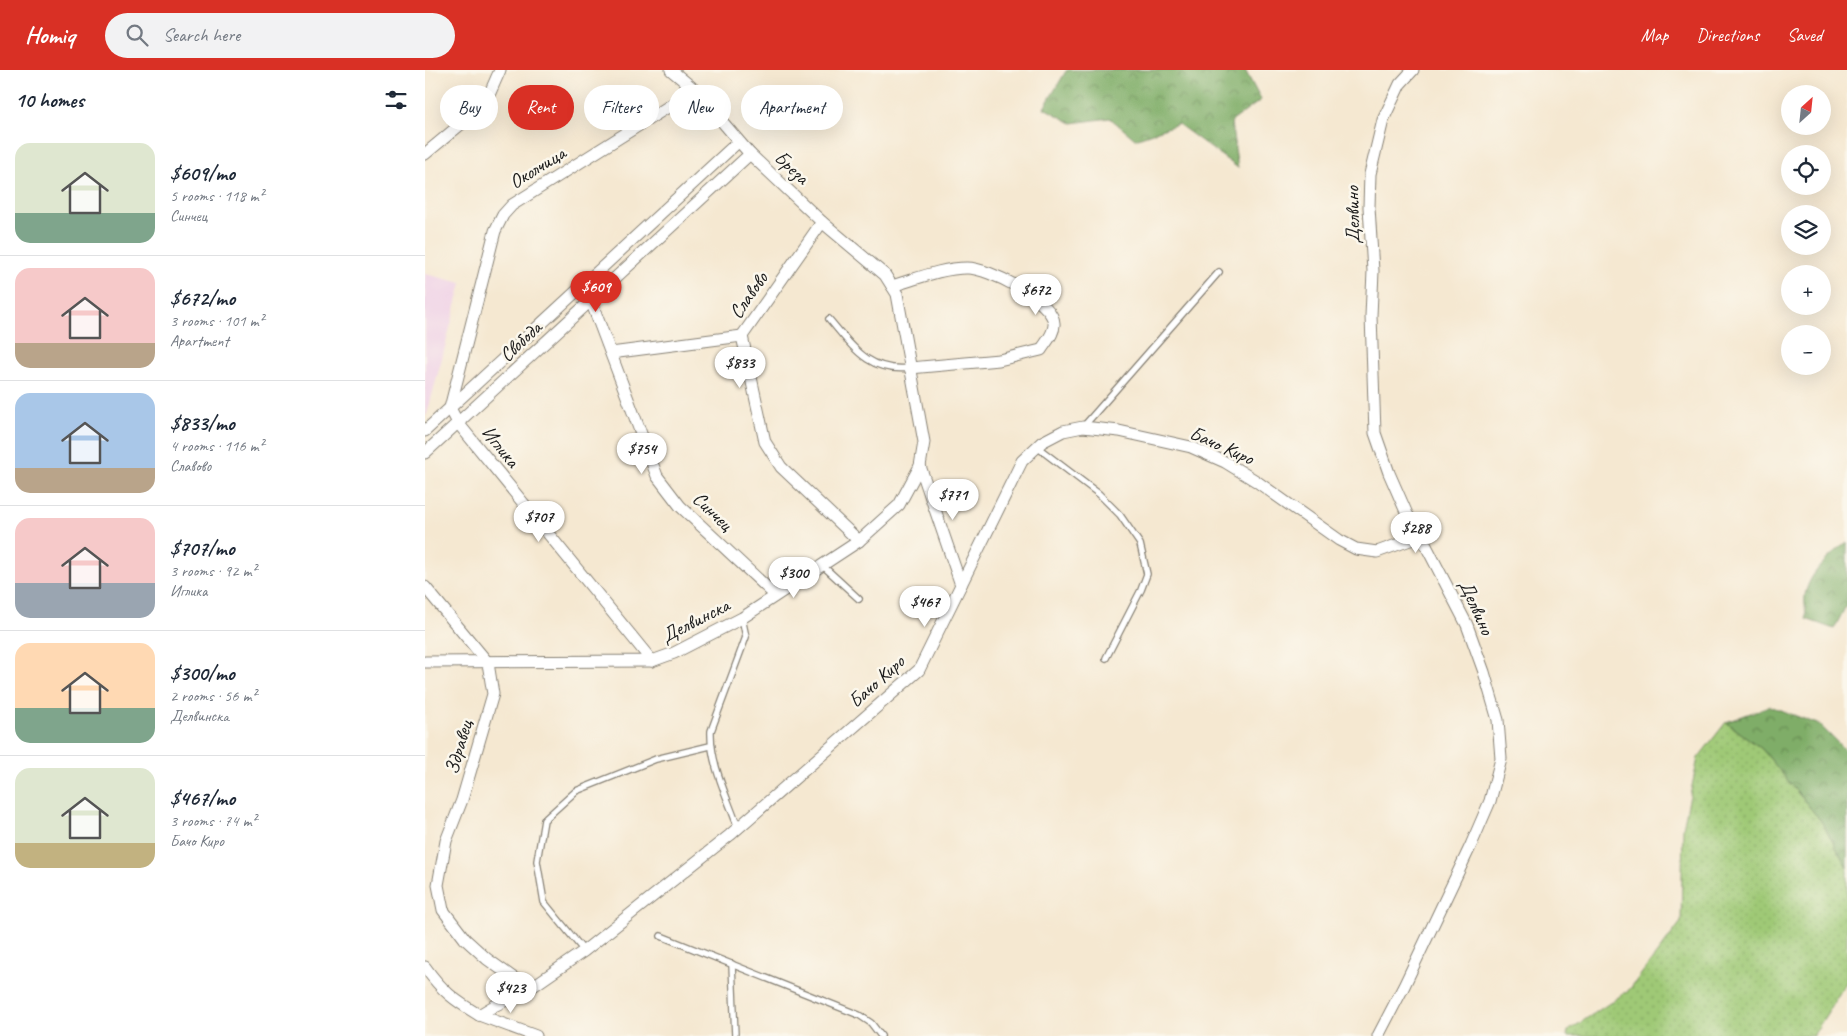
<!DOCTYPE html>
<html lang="en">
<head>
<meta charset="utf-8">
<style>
	:root { --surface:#fff; --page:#f2f2f3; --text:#1f2937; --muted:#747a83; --line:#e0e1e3; --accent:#d93025 }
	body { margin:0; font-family:Caveat,sans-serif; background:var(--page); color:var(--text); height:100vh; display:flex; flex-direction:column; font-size:19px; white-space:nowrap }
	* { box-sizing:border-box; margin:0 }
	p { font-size:16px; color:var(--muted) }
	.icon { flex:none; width:28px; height:28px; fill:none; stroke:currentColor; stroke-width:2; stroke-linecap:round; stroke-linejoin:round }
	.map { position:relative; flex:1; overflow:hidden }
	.sheet { display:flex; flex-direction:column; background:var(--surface); width:425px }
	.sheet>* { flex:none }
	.hud { position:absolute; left:15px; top:15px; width:475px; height:45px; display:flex; gap:10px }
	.needle { width:32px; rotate:27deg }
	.controls { position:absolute; left:1356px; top:15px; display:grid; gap:10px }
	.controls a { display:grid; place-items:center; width:50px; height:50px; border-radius:50%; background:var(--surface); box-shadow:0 5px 20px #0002; font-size:25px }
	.price { position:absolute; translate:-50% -42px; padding:0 11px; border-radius:18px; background:#fff; color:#222; font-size:16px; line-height:32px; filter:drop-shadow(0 1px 2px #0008) }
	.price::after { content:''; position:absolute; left:50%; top:30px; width:15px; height:11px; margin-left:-8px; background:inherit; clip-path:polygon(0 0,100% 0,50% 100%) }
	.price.active { background:var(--accent); color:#fff }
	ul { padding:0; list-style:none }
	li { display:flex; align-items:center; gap:15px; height:125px; padding:0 15px }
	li+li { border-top:1px solid var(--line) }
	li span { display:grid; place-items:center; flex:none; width:140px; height:100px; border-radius:15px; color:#555 }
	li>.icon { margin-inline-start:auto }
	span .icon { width:60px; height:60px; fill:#fffc; stroke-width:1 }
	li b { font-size:21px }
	h2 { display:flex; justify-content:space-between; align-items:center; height:60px; padding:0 15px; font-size:21px }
	.tag { padding:0 18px; border-radius:22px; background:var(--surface); box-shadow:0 5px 20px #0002; font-size:18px; line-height:45px }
	.tag.active { background:var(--accent); color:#fff }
	header { display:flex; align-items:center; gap:30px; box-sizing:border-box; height:70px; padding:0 25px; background:var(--accent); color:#fff }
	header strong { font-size:24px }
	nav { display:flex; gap:28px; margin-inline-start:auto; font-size:18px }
	.search { width:350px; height:45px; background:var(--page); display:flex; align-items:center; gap:12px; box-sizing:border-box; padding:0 18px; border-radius:28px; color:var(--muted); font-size:19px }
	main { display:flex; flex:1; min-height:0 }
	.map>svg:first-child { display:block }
	.built { fill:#efd0e6 }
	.grass { fill:url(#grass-dots); stroke:#5e7249 }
	.forest { fill:url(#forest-crowns); stroke:#4e6442 }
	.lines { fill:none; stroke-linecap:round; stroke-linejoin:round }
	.service-casing { stroke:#888276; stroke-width:8 }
	.minor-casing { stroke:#888276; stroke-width:13 }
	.service { stroke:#fff; stroke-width:5.5 }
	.minor { stroke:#fff; stroke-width:11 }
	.labels { text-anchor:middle; stroke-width:5; stroke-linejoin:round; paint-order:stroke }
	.street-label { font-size:20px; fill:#1c1c1c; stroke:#fbf7ec }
</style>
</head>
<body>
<header>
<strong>Homiq</strong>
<div class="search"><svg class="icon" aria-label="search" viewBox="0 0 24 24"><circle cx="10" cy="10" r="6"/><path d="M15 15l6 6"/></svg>Search here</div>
<nav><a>Map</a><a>Directions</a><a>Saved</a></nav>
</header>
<main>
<section class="sheet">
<h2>10 homes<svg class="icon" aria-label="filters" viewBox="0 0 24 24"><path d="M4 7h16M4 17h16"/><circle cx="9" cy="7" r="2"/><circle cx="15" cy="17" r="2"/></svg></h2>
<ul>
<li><span style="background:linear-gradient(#dfe7d0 70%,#7fa58c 0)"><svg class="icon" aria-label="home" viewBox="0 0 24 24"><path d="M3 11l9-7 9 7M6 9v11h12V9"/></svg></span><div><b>$609/mo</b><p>5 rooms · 118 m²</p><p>Синчец</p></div></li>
<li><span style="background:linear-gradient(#f6c9c9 75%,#b9a48a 0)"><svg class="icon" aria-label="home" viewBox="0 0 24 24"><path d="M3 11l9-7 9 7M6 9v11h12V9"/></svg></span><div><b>$672/mo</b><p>3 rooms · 101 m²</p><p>Apartment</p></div></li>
<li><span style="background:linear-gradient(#a9c7e8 75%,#b9a48a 0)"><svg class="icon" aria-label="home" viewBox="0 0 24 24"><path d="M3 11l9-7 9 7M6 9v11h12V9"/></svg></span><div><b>$833/mo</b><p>4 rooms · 116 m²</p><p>Славово</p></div></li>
<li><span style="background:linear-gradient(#f6c9c9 65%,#9aa5b1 0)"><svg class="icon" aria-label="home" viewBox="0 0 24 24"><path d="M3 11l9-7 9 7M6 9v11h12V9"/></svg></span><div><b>$707/mo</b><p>3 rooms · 92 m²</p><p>Иглика</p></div></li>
<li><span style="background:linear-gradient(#ffd9b3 65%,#7fa58c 0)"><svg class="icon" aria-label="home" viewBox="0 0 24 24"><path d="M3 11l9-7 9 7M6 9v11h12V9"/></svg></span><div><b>$300/mo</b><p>2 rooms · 56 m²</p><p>Делвинска</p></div></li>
<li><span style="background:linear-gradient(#dfe7d0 75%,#c2b280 0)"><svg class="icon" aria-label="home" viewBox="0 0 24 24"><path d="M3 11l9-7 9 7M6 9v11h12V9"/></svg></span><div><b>$467/mo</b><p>3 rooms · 74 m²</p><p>Бачо Киро</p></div></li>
</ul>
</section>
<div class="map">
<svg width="1422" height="966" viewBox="0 0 1422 966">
	<defs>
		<pattern id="grass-dots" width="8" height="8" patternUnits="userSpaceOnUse" patternTransform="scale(1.25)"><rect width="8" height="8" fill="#9fc976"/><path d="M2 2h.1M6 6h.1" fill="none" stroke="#88ac66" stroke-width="1.8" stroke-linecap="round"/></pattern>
		<pattern id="forest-crowns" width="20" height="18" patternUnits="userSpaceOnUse" patternTransform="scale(1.25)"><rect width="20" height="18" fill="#7fad67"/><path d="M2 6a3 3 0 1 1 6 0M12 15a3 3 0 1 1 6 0" fill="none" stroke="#678c54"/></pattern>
	</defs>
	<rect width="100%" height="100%" fill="#fbf7ec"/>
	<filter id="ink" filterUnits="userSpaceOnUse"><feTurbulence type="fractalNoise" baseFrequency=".02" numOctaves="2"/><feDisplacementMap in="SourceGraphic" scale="10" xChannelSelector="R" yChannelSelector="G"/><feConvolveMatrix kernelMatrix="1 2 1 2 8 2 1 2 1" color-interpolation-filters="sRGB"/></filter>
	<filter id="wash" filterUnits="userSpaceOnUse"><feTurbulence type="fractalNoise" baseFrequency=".0096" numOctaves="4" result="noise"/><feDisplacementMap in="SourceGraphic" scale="20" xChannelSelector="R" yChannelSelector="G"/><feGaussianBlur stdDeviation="1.12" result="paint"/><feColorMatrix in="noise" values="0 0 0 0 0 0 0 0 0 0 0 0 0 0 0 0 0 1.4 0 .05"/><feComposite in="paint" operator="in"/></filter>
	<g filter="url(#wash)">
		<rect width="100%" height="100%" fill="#f5e8d1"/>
		<path class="built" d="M0 204 37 213 2 344 0 346Z"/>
		<path class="grass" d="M1301 652 1337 679 1396 751 1422 797V911L1388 966H1142L1143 961 1204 920 1256 852 1258 758 1273 688Z"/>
		<g class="forest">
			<path d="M645 0H820L836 30 806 52 813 98 753 54 710 69 685 48 647 53 619 38 641 1Z"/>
			<path d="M1422 472V534L1409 559 1381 549C1381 541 1379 532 1380 525 1385 501 1404 487 1422 472Z"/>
			<path d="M1345 636 1395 655 1422 682V797L1396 751 1337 679 1301 652Z"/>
		</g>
	</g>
	<g filter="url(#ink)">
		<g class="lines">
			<g class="service-casing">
				<g id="service">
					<path d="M404 249C428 277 444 303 485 298"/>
					<path d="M658 357 794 202"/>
					<path d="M612 377 674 424 695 445 715 474 722 504 716 520 681 588"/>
					<path d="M397 495 434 529"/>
					<path d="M313 758C302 726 285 694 286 661L321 567 317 548"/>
					<path d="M236 866 434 945 446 953 456 966"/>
					<path d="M159 881 119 832 112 791 119 750 151 721 231 689 285 676"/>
					<path d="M307 894 310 966"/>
				</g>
			</g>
			<g class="minor-casing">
				<g id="minor">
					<path d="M0 84 60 34 75 0"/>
					<path d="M397 152 317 266 340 372 356 397 434 471"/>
					<path d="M467 216C491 209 517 198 542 198 564 198 627 230 629 253 630 263 621 272 616 280L574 290 485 298"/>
					<path d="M166 231 232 406 255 436 350 525"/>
					<path d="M186 283 317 266"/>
					<path d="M0 361 313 72"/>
					<path d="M0 383 325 84"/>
					<path d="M495 396 536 515"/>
					<path d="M0 517 63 593 68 624 37 730 21 771 13 815 18 840 40 869 62 889 104 919"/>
					<path d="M227 591 33 353 25 338 70 161 78 145 87 135 270 20"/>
					<path d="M0 592 227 591 249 583 317 548 434 471 474 435 495 396 499 372 472 224 460 205 397 152 325 84 270 20 246 0"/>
					<path d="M0 897C17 921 29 930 54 945L69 936 104 919 159 881 305 765 494 600 597 391 617 372 638 361 658 357 694 361 766 377 800 392 831 411 914 470 931 479 952 482 996 466"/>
					<path d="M54 945 111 966"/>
					<path d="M953 966 979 916 1046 775 1065 731 1076 689 1073 650 1059 602 1042 555 996 466 982 444 964 403 950 363 946 246 948 201 944 137 945 104 958 50 975 14 988 0"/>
				</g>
			</g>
			<use href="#service" class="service"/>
			<use href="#minor" class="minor"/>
		</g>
	</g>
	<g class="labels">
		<g class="street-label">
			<text transform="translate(112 97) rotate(-32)" y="7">Околчица</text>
			<text transform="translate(367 97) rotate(43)" y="7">Бреза</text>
			<text transform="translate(927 145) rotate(-91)" y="7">Делвино</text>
			<text transform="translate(323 225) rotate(-55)" y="7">Славово</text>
			<text transform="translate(95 271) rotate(-43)" y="7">Свобода</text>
			<text transform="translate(797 375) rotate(24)" y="7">Бачо Киро</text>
			<text transform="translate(76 376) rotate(51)" y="7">Иглика</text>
			<text transform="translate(288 441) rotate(44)" y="7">Синчец</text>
			<text transform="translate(1052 537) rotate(66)" y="7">Делвино</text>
			<text transform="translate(270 550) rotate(-27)" y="7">Делвинска</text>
			<text transform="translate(451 611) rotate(-42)" y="7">Бачо Киро</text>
			<text transform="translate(33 677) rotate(-74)" y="7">Здравец</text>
		</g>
	</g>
</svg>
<div class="controls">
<a><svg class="needle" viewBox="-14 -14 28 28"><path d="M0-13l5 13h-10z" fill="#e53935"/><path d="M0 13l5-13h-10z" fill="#747a83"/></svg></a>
<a><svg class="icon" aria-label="locate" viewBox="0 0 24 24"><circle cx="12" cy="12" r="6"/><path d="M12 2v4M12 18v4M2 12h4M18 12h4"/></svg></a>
<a><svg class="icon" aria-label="layers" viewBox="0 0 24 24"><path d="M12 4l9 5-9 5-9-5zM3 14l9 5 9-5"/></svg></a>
<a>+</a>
<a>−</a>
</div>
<b class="price active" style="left:171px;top:243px">$609</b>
<b class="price" style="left:611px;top:246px">$672</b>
<b class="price" style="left:315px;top:319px">$833</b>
<b class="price" style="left:217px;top:405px">$754</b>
<b class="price" style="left:528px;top:451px">$771</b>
<b class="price" style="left:114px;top:473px">$707</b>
<b class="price" style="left:991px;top:484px">$288</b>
<b class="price" style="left:369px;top:529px">$300</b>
<b class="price" style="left:500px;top:558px">$467</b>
<b class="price" style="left:86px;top:944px">$423</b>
<div class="hud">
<a class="tag">Buy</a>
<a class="tag active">Rent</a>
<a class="tag">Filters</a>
<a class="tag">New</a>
<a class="tag">Apartment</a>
</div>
</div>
</main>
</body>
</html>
